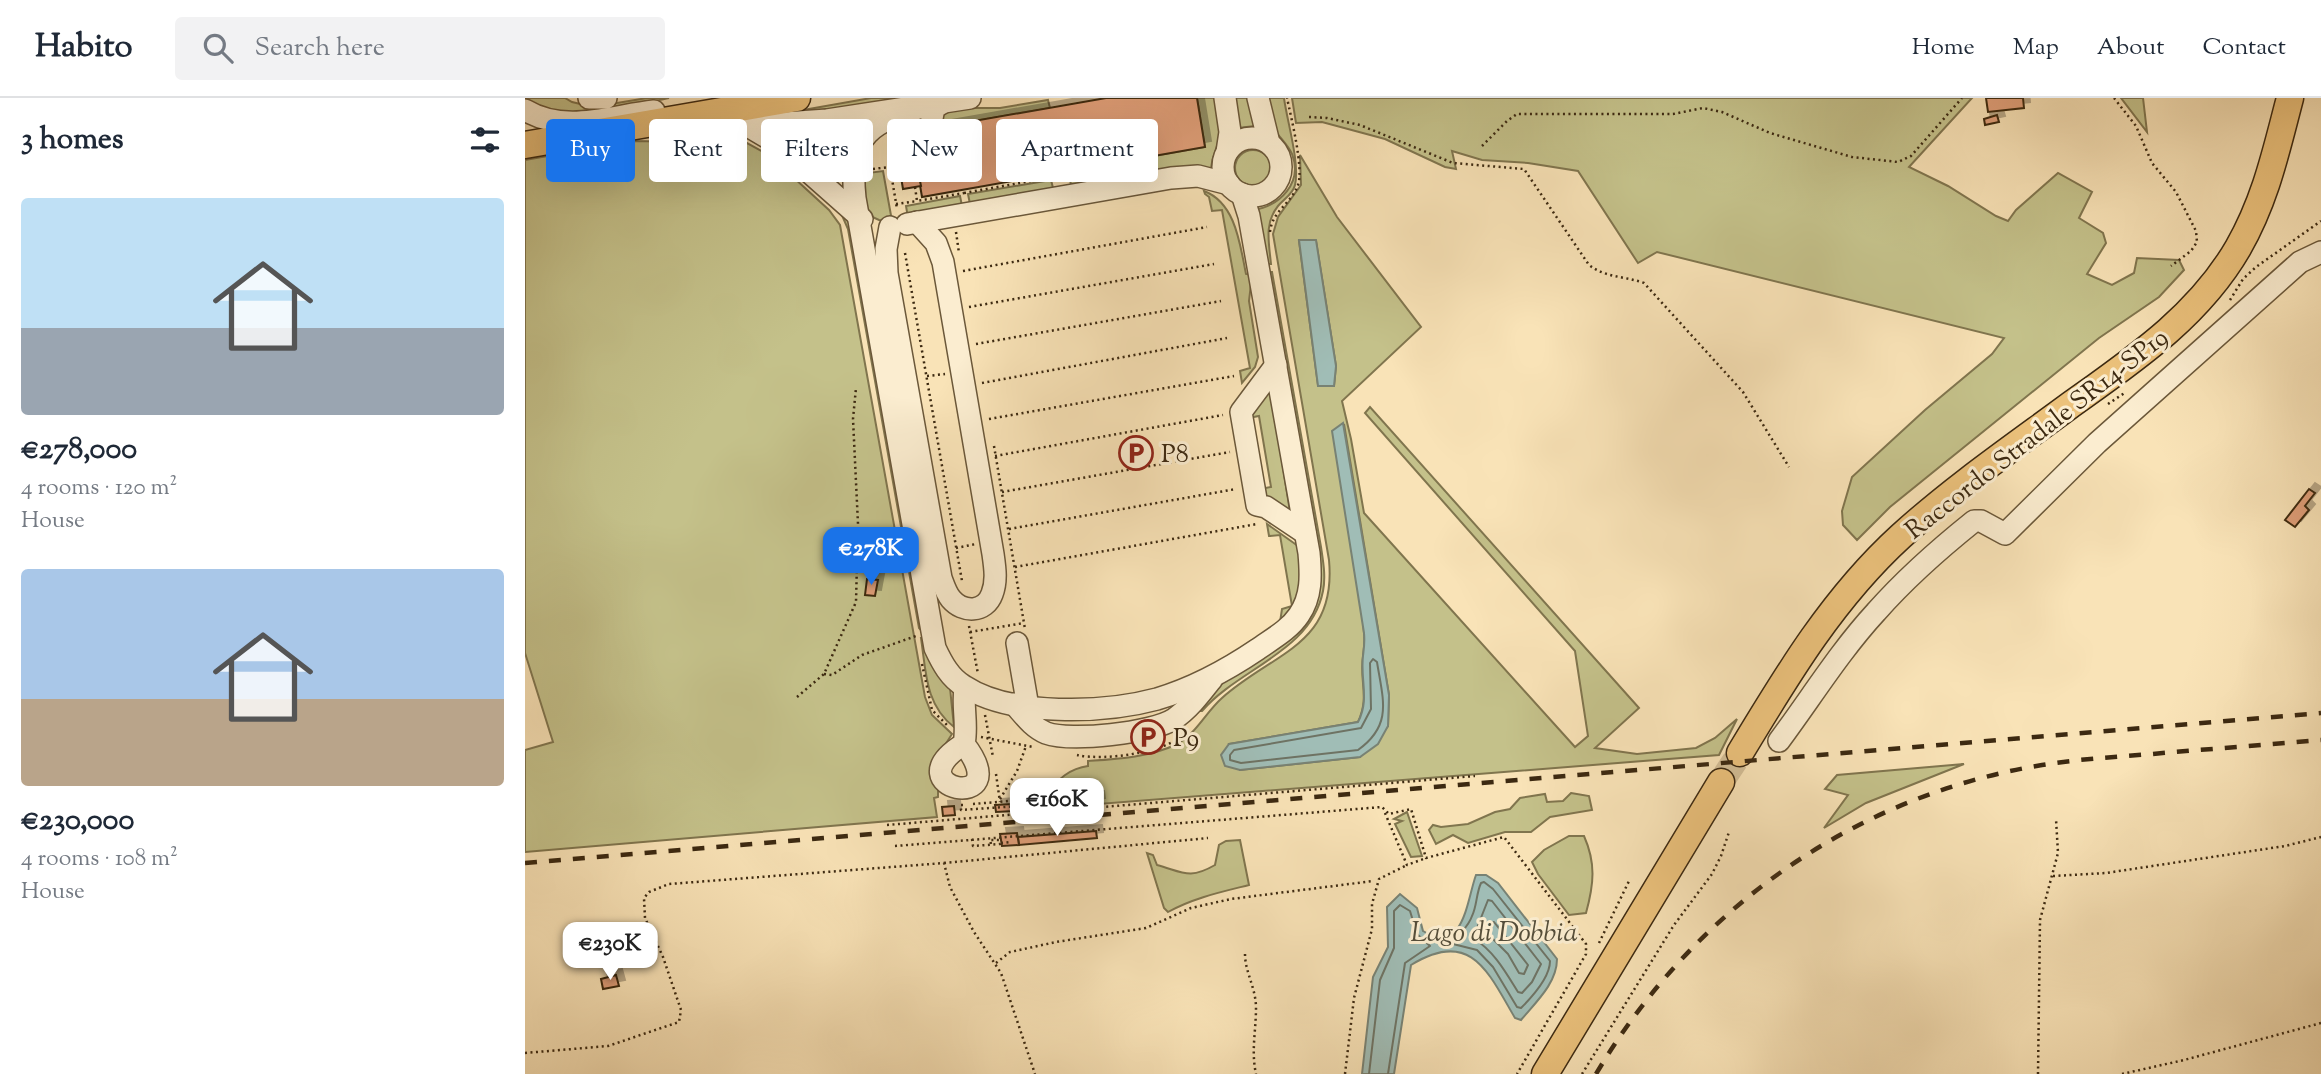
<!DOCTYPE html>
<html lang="en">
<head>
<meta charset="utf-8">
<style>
	:root { --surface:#fff; --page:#f2f2f3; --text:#1f2937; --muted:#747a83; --line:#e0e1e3; --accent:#1a73e8 }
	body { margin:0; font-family:"Sorts Mill Goudy",serif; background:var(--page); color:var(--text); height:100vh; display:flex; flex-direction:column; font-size:26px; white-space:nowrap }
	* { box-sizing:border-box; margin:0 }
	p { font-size:23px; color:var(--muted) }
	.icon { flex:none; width:38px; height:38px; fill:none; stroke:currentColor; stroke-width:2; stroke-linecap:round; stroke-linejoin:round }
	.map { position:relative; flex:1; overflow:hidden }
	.panel { display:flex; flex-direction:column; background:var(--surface); width:525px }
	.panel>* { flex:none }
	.top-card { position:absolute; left:21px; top:21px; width:665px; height:63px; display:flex; gap:14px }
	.price { position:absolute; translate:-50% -60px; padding:0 16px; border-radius:14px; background:#fff; color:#222; font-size:23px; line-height:46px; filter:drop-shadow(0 2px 4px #0008) }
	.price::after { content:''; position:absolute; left:50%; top:42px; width:21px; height:16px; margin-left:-10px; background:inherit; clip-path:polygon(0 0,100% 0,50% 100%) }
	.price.current { background:var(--accent); color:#fff }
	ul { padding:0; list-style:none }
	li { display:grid; align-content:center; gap:14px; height:371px; padding:0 21px }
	li span { display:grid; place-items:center; height:217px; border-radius:7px; color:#555 }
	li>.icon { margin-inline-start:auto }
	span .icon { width:126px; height:126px; fill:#fffc; stroke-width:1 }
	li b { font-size:30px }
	h2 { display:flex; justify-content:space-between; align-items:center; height:84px; padding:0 21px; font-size:30px }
	.pill { padding:0 24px; border-radius:7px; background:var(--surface); box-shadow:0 7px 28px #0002; font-size:24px; line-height:63px }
	.pill.current { background:var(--accent); color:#fff }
	header { display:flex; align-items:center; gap:42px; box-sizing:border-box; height:98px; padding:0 35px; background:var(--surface); border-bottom:2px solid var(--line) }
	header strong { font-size:33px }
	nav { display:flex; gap:38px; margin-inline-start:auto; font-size:24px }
	.search { width:490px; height:63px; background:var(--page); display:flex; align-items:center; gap:18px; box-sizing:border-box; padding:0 24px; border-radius:7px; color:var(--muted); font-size:26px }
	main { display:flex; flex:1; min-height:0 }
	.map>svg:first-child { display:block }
	.green { fill:#c4c18a; stroke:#80754e; stroke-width:2; fill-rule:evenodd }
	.water { fill:#a0bdb6; stroke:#788274; stroke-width:2 }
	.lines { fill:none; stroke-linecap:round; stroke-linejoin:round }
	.shore { stroke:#6e7364; stroke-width:2 }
	.building { fill:#e09f79; stroke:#3c2911; stroke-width:2; filter:url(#shadow) }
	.major-tunnel { stroke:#d3be96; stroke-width:26; stroke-dasharray:26 13; stroke-linecap:butt }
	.minor-casing { stroke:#6b583a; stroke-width:24 }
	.major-casing { stroke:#3c2911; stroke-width:29 }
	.path { stroke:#3c2911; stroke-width:2.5; stroke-dasharray:2 3.5; stroke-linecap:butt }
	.minor { stroke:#fbedd0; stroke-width:21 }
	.major { stroke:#ecc27c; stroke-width:26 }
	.rail { stroke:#3c2911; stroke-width:4.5; stroke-dasharray:12 12; stroke-linecap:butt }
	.labels { text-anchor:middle; stroke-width:6; stroke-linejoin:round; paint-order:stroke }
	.street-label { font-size:26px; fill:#3c2911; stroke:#fbedd0 }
	.poi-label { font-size:26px; fill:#3c2911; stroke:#fbedd0; text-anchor:start }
	.water-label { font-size:28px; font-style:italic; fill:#554e3a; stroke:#fbedd0 }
</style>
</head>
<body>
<header>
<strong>Habito</strong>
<div class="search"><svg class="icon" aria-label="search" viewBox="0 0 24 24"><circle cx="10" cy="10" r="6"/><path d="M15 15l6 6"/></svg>Search here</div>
<nav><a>Home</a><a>Map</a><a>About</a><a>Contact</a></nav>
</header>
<main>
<section class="panel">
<h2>3 homes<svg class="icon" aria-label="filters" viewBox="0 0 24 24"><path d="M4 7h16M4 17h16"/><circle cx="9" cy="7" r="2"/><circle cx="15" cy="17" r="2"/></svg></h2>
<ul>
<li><span style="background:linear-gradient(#bfe0f5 60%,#9aa5b1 0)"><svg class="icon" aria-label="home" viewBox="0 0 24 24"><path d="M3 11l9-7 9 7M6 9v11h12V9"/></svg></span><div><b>€278,000</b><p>4 rooms · 120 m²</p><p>House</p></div></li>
<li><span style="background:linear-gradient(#a9c7e8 60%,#b9a48a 0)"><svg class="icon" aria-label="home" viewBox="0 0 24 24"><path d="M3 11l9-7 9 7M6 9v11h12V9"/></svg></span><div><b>€230,000</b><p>4 rooms · 108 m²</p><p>House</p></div></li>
</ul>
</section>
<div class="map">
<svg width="1796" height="976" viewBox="0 0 1796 976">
	<defs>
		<filter id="shadow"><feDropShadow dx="6" dy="-6" stdDeviation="0" flood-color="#0004"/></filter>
	</defs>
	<rect width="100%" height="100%" fill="#f9e3b7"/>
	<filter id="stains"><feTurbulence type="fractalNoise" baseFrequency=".00286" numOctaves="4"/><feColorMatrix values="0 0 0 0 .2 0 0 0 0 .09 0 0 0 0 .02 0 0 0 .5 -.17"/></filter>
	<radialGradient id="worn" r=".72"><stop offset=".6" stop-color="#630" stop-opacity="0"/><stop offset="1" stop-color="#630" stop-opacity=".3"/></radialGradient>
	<g class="green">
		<path d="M0 0H40L47 4 68 9 122 0H144C109 7 27 30 0 0Z"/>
		<path d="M346 0H397L233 20Z"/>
		<path d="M672 0H691C693 13 698 28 694 41 691 54 685 62 686 76L446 111 443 96 526 82 529 94 547 91 543 73 680 49Z"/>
		<path d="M708 0H725L730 28 713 30Z"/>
		<path d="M742 0H759C762 23 775 65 770 87 768 96 759 101 753 108 739 125 744 145 746 166H741L728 112C755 108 778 85 767 56 762 45 752 38 748 28 745 19 744 9 742 0Z"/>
		<path d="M767 0H1447L1384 69 1423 88 1471 118 1483 123 1491 112 1533 75 1567 94 1554 120 1578 135 1581 145 1562 176 1587 187 1609 175 1612 160 1654 162 1659 172 1634 199 1574 240 1365 409 1332 442 1318 427 1317 413 1327 379 1400 312 1467 256 1479 240 1132 154 1113 165 1053 73 1003 65 957 62 927 53 931 71 920 69 860 41 797 24 771 25Z"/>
		<path d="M1596 0H1618L1622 34Z"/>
		<path d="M523 2 525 10 409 30 417 14 438 10H475Z"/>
		<path d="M338 23C331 31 326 39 322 49 318 59 320 70 313 77L312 73 316 72 311 26Z"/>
		<path d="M295 28 301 74H307L308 82 248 32Z"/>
		<path d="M107 43 222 45 244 57 304 112 315 127 400 599 407 617 427 636 413 658V699L409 700 412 719 0 754V652L28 644 0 555V62Z"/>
		<circle cx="728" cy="70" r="18"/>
		<path d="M775 57 812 119 896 229 817 303 826 341 839 415 1050 649 1063 638 1050 553 840 315 845 309 1114 610 1070 650 1112 656 1171 650 1190 640 1212 621 1194 657 574 706 573 699 539 702 538 696 524 697C530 681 547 670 563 668V663C592 661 626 659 652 646 671 636 681 614 697 600 748 554 812 548 804 462L748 136 753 119 776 87ZM774 143H791L811 268 809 288 793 287ZM819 326 864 597 863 628 835 659 715 672 704 646 833 624C845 599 834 583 838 558 839 550 840 544 839 535Z"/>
		<path d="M358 73 367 123 354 122 343 117 335 76Z"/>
		<path d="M679 93C711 105 715 147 721 176L727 177 724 203 733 259 730 269 717 285 715 273 725 270 697 112 687 113 684 99 680 96Z"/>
		<path d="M435 98 438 113 383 120 381 108Z"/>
		<path d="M316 115 327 124 397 533 394 530 323 131Z"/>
		<path d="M743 174H747L796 449C798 463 801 478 798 493 786 554 714 570 677 613H667L681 596 785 516Z"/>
		<path d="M741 294 747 298 765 414 742 400 735 391 746 389 734 318 723 320Z"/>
		<path d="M742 426 773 448C777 482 781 497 755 524L757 511 767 508 755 437 744 438Z"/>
		<path d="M396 540H400L425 590 429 629C400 607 401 573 396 540Z"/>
		<path d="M1439 666 1341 705 1299 730 1323 697 1300 691 1312 677Z"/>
		<path d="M1046 695 1064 698 1067 712 1025 719 1006 734H980L943 745 928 737 911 746 904 732 908 727 916 729 943 726 970 714 985 711 995 700 1020 696 1022 704 1038 703Z"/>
		<path d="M882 714 897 758 886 759 870 726 877 723 869 721Z"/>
		<path d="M1044 738H1059C1071 765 1069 786 1061 815L1044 817 1013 776 1007 764 1019 752Z"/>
		<path d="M715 742 724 787C696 794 668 800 643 814L639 810 622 755 628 757 632 767C658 774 664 782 690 767L694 747 701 743Z"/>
	</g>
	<g class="water">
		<path d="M774 142H791L811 268 809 288H793Z"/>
		<path d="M818 325 864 597 863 628 853 646 835 659 715 672 700 668 696 657 704 646 833 624C845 601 835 582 838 558 839 550 840 544 839 535L807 333Z"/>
		<path d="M951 777H961L973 785 1032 861C1032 885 1011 904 996 922L990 920C963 874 946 830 886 867L869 976H837L848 879 863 849 862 809 875 796 892 810 898 833C939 859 942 801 951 777Z"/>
	</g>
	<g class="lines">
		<g class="shore">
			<path d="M848 561 852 564C858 602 868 627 833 652L716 665 705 662V657L709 652 836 630 846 611 845 565Z"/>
			<path d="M959 784 968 791 1025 863C1025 880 1007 899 996 910L992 909 968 869 952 852 928 846C933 836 943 830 947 818 952 808 951 796 956 785Z"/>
			<path d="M963 802 967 803 1016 866 1007 884 997 895 993 894C980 873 969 853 948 840Z"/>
			<path d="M969 824 1003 867 999 876 994 875 983 856 962 835 965 826Z"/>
			<path d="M844 976 855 882 869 850V813L875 807 885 813 892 836 905 848 880 865 863 976"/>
		</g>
	</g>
	<g class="building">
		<path d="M581 0H672L680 49 397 99 386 34Z"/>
		<path d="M1461 0H1498L1499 10 1463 14Z"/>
		<path d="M1472 17 1474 24 1460 27 1459 21Z"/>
		<path d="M390 58 396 88 378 91 373 61Z"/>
		<path d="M1784 391 1790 395 1780 408 1784 412 1770 429 1760 422Z"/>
		<path d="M342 481 353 482 350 498 340 497Z"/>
		<path d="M573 699 574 706 489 713 487 706Z"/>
		<path d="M487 706 489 713 471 714 470 707Z"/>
		<path d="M429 708 430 717 418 718 417 709Z"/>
		<path d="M571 733 572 740 494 747 493 739Z"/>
		<path d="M492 735 494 747 477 748 475 736Z"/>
		<path d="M91 877 94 888 78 891 76 881Z"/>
	</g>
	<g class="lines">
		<path class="major-tunnel" d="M1196 684 1215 655"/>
		<g class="minor-casing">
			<g id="minor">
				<path d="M64 0H81"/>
				<path d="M700 0 705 34 702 54"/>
				<path d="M733 0 744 45"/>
				<path d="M403 7C346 25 323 34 330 100L410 550C417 565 425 580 439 588 486 619 580 615 632 601 669 590 702 572 733 551 747 541 764 532 774 517 787 498 786 477 784 455L724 118 717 96"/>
				<path d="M0 12C40 36 85 18 129 13"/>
				<path d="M221 27 250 44 337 121"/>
				<path d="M405 31 409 10 417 5"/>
				<path d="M145 33 302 22 445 0"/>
				<circle cx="727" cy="69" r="29"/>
				<path d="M382 126 646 80 673 78 704 86"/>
				<path d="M365 129 361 151 362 175 416 480C419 488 421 495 426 501 438 515 460 515 467 496 472 483 470 470 468 456L418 164 411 145 392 124"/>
				<path d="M751 267 716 314 732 407 741 409 780 435"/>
				<path d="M492 545 503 609"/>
				<path d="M489 606C499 617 507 629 521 635 546 644 627 635 649 621 664 611 676 595 687 581"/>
				<path d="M1254 643C1286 600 1315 553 1351 514 1381 480 1414 451 1449 423H1456L1480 436 1572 345 1775 164 1796 154"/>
				<path d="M439 646C494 717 365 691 439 646 443 627 437 608 440 590"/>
			</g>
		</g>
		<g class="major-casing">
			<g id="major">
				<path d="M0 47 272 0"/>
				<path d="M1215 655C1262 577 1308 500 1376 438 1429 390 1487 350 1544 308 1607 263 1673 219 1713 150 1741 101 1751 53 1765 0"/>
				<path d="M1020 976 1196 684"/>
			</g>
		</g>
		<g class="path">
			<path d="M1589 0 1611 28 1627 65 1651 94 1671 133 1672 144 1666 153 1646 168"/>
			<path d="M784 19 802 20 835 27 928 65 999 71 1064 167C1081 180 1100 178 1119 185L1218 294 1264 369"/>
			<path d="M957 48 982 23 992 16H1148L1178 10 1197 14 1245 35 1327 59 1373 64 1386 58 1437 0"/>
			<path d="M348 71 365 69 372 111"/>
			<path d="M390 89 392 103 439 95"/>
			<path d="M439 95 528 79 529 83"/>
			<path d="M371 106 392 103"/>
			<path d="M431 134 434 155"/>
			<path d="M745 134C747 113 766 106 773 87 779 71 766 19 762 0"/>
			<path d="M380 155 437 483"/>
			<path d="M438 173 682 129"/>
			<path d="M1705 202 1718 181 1731 169 1796 123"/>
			<path d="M444 209 689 166"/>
			<path d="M451 246 696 203"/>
			<path d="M402 278 420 276"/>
			<path d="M457 285 702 240"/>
			<path d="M1583 306 1601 294"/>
			<path d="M464 321 709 278"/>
			<path d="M469 348 500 531"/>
			<path d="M470 358 698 317"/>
			<path d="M477 394 705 354"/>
			<path d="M484 431 711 391"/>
			<path d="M431 450 451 446"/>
			<path d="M490 469 732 426"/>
			<path d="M444 528 453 576"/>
			<path d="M445 534 499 525"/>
			<path d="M397 566 407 612 423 628"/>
			<path d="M299 576 307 577 337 557 391 538"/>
			<path d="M272 599 299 576 331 504 333 426 328 321 331 290"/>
			<path d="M460 617 468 659"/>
			<path d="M456 639 508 649"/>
			<path d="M552 657C580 663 638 655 660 636"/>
			<path d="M471 676 475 704"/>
			<path d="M475 701 492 673 501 648"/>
			<path d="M448 706 532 699"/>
			<path d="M438 707H436V712L508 707 509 715"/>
			<path d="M860 715 882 767 901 760"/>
			<path d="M362 727 950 678"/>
			<path d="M447 741 448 748 475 746V742"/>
			<path d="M476 745 485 744"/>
			<path d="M466 746 465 742H475"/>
			<path d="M370 748 857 709 864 716 886 711 901 760 979 739 1061 846V856L992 976"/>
			<path d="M419 765 683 740"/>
			<path d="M1528 778 1581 775 1760 748 1796 739"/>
			<path d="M1074 845 1104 783"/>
			<path d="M720 856C720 874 731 890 731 910 731 933 726 953 731 976"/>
			<path d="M471 865 485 854 531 844 621 830 666 810 706 801 848 783"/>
			<path d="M0 955 83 948 154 924 156 912 138 859 120 820 119 800 124 794 144 786 419 765 425 789 449 834 476 875 510 976"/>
			<path d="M820 976 829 900 847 831V806L854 781 882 767"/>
			<path d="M1057 976 1149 827 1187 776 1196 758 1204 734"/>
			<path d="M1513 976 1515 822 1533 755 1531 721"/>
			<path d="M1597 976 1659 962 1796 925"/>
		</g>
		<use href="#minor" class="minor"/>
		<use href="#major" class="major"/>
		<g class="rail">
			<path d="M0 765 1796 615"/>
			<path d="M1071 976C1168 812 1328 698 1517 667 1553 661 1590 659 1627 656 1683 651 1740 647 1796 642"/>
		</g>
	</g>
	<defs>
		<g id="parking-ring" transform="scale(1.75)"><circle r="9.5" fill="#fbedd0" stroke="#8f2418" stroke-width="1.5"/><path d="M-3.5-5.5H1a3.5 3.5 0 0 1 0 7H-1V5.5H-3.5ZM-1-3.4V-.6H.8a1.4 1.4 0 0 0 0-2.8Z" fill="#8f2418"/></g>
	</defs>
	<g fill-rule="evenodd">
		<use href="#parking-ring" x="611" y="355"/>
		<use href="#parking-ring" x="623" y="639"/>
	</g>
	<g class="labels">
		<g class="street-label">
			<text transform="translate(1511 335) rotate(-38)" y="9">Raccordo Stradale SR14-SP19</text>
		</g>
		<g class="poi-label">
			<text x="636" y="364">P8</text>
			<text x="648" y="648">P9</text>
		</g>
		<g class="water-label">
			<text x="969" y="843">Lago di Dobbia</text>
		</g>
	</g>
	<rect width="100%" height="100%" filter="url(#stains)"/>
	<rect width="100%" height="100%" fill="url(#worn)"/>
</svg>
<b class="price current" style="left:346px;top:489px">€278K</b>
<b class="price" style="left:532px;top:740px">€160K</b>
<b class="price" style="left:85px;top:884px">€230K</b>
<div class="top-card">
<a class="pill current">Buy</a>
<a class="pill">Rent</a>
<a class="pill">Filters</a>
<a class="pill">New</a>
<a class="pill">Apartment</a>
</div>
</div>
</main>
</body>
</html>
